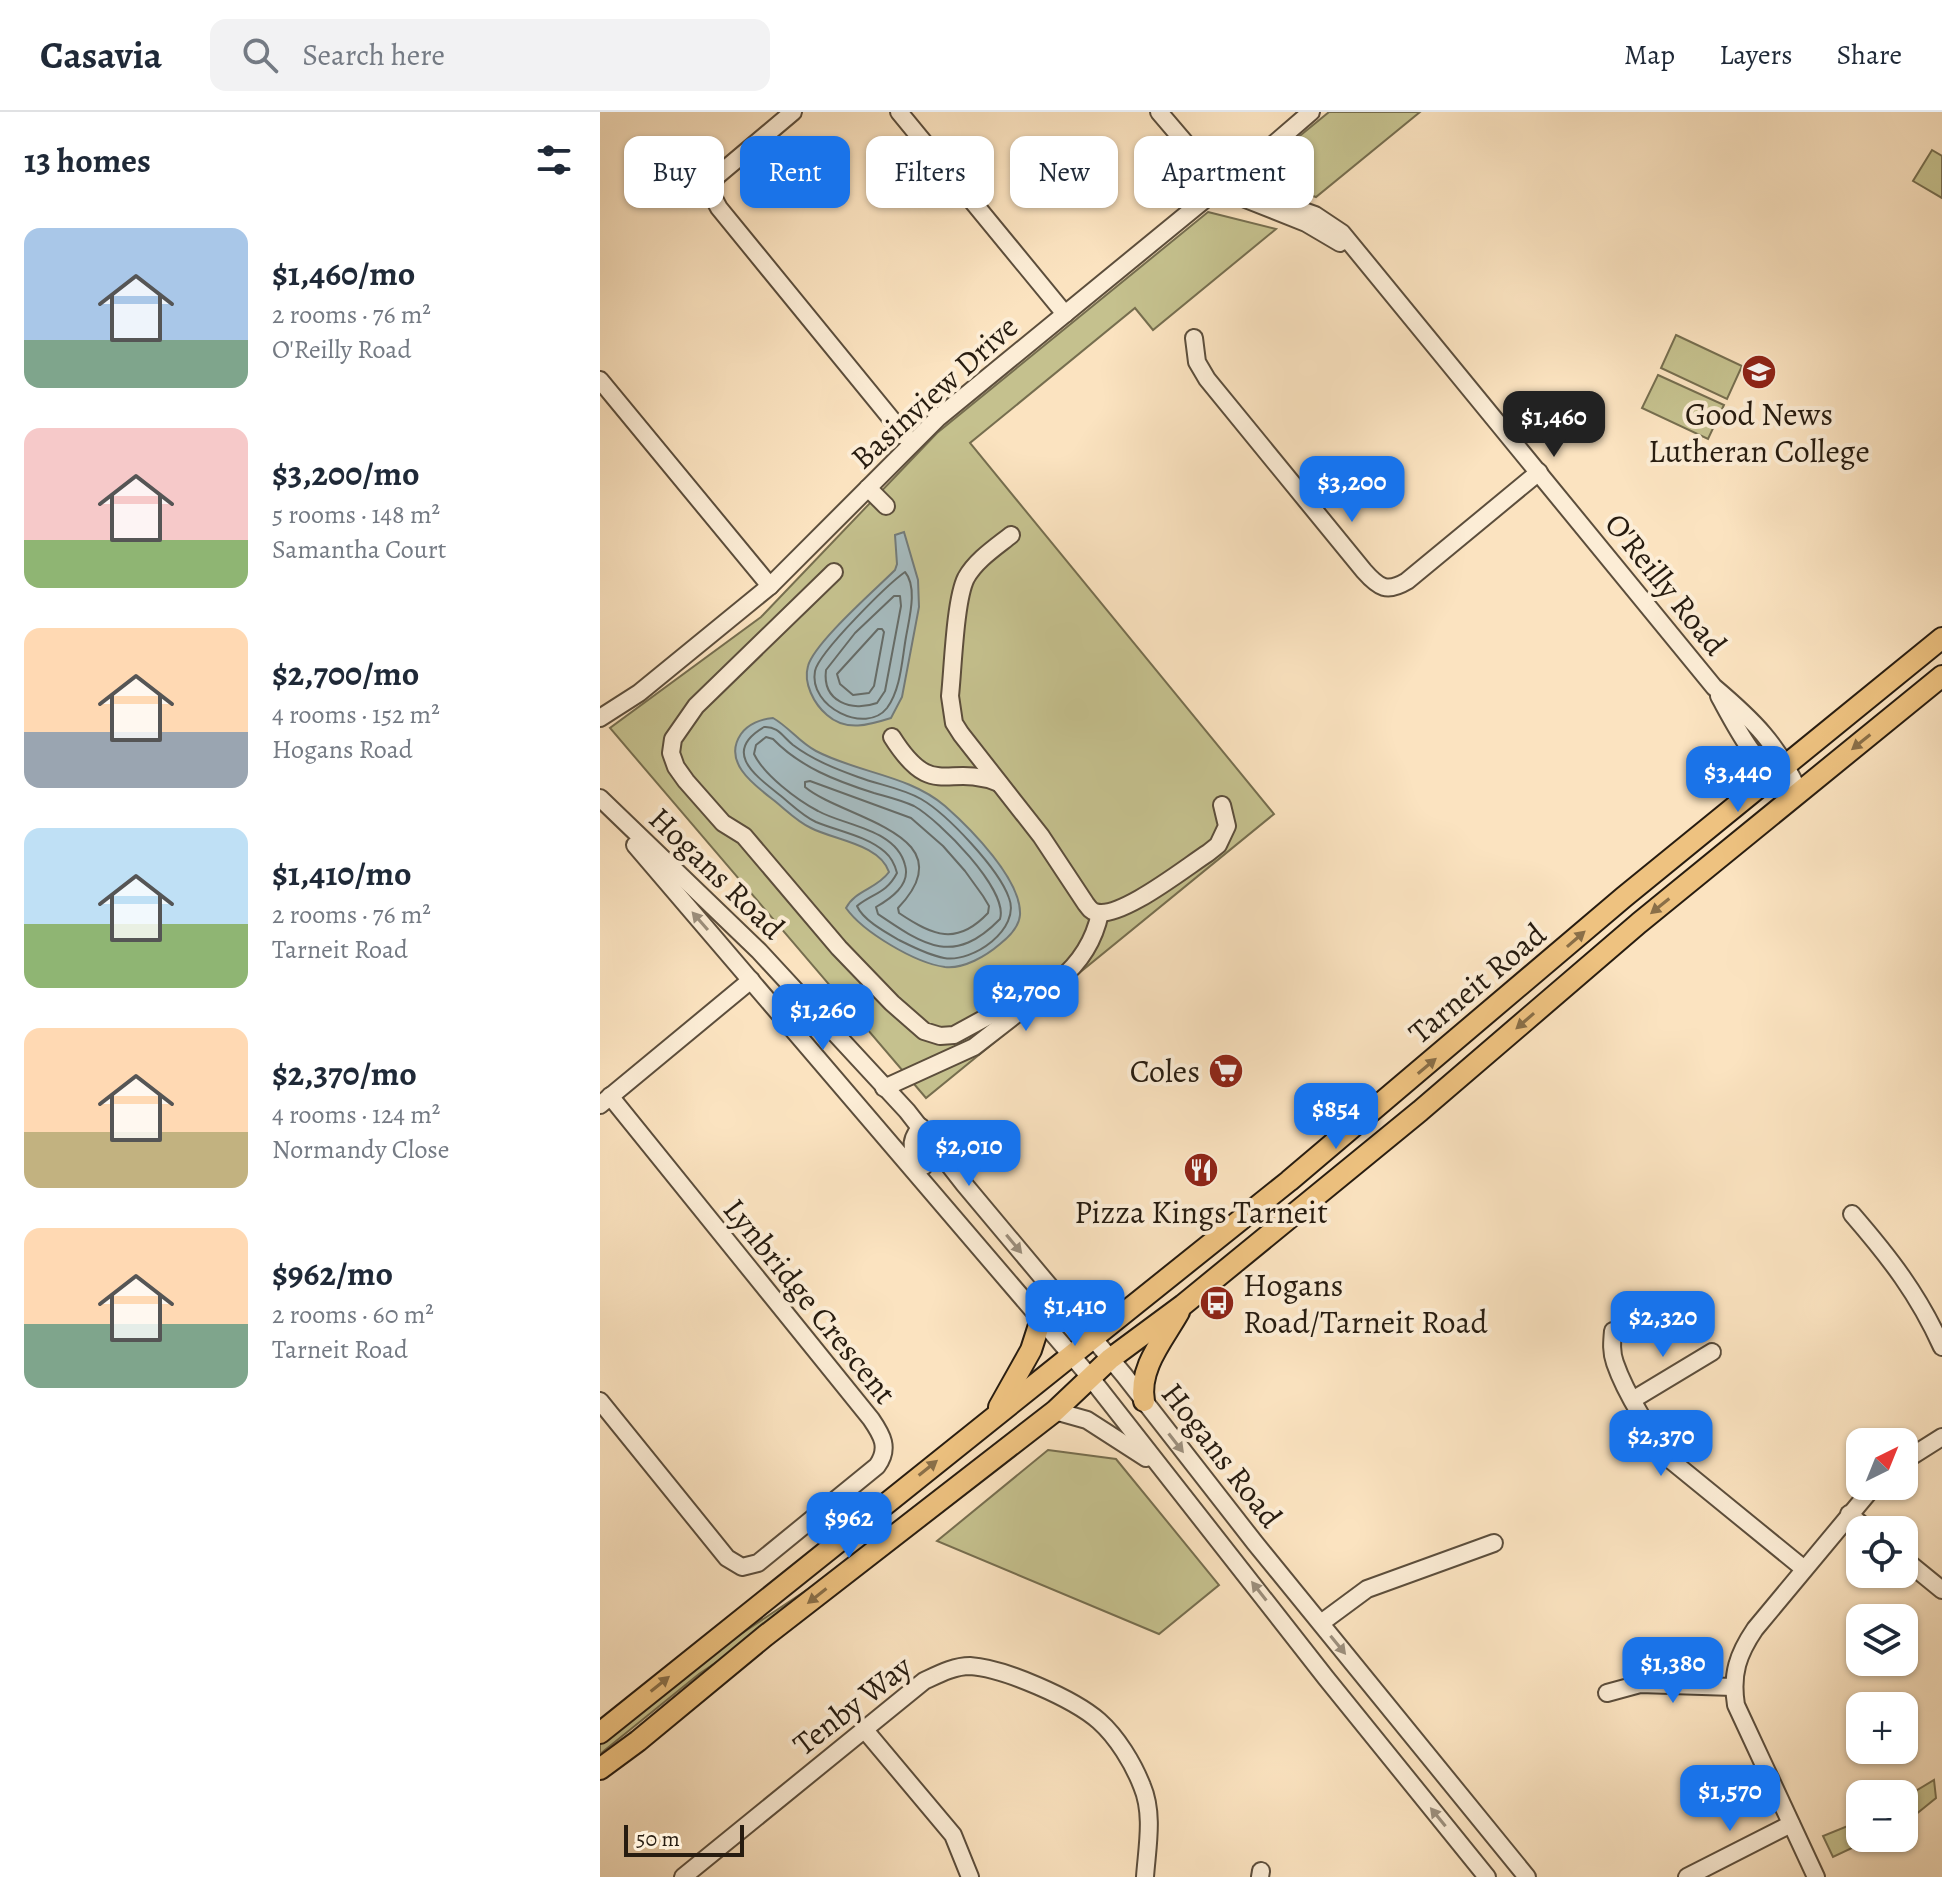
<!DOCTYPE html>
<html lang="en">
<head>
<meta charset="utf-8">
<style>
	:root { --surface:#fff; --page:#f2f2f3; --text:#1f2937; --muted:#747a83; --line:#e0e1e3; --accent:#1a73e8 }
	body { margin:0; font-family:Alegreya,serif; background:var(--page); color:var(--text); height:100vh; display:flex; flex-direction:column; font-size:30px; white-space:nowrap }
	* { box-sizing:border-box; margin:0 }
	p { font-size:26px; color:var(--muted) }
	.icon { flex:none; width:44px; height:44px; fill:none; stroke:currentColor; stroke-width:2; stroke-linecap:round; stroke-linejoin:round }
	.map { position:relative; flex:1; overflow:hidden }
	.panel { display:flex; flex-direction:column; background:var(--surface); width:600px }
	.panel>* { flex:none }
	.hud { position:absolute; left:24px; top:24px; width:760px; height:72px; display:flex; gap:16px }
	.needle { width:52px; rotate:43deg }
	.fabs { position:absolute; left:1246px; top:1316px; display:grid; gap:16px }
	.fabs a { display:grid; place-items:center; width:72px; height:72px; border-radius:16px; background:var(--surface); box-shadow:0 2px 6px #0004; font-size:40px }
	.scale { position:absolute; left:24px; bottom:20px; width:120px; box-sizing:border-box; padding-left:8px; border:4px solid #271c10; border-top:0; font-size:22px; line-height:28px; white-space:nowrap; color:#271c10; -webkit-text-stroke:6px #fcedd6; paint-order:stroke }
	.price { position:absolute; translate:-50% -68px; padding:0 18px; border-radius:16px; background:var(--accent); color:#fff; font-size:26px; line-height:52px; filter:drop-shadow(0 2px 4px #0008) }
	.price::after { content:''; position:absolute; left:50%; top:48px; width:24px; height:18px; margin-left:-12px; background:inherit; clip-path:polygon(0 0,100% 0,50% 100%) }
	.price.current { background:#222; color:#fff }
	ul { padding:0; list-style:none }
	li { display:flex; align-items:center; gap:24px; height:200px; padding:0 24px }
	li span { display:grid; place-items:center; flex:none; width:224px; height:160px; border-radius:16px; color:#555 }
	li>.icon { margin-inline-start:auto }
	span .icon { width:96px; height:96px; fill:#fffc; stroke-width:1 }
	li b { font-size:34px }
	h2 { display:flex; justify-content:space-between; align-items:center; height:96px; padding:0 24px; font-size:34px }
	.tag { padding:0 28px; border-radius:16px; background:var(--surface); box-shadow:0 2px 6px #0004; font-size:28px; line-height:72px }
	.tag.current { background:var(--accent); color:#fff }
	header { display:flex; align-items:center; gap:48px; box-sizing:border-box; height:112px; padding:0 40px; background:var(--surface); border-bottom:2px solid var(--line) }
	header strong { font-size:38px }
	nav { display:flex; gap:44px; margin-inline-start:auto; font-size:28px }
	.search { width:560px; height:72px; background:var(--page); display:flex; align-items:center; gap:20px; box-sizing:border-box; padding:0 28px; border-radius:16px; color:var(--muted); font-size:30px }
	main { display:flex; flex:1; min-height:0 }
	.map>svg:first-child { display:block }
	.green { fill:#c5c18e; stroke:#766e4f; stroke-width:2 }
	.water { fill:#a6bbbf; stroke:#737b79; stroke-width:2 }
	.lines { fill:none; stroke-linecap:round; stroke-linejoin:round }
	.shore { stroke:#666c68; stroke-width:2 }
	.minor-casing { stroke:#5c4e3c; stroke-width:20 }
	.major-casing { stroke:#271c10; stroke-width:24 }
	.minor { stroke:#fcedd6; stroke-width:16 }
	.major { stroke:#eec280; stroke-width:20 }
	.oneway { fill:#8a6f48 }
	.oneway2 { fill:#9c8f7d }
	.labels { text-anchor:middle; stroke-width:8; stroke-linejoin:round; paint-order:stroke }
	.street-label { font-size:32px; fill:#271c10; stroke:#fcedd6 }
	.poi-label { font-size:32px; fill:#271c10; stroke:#fcedd6 }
</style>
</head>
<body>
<header>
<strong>Casavia</strong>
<div class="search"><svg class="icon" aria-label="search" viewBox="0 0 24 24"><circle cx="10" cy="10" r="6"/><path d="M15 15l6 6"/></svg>Search here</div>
<nav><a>Map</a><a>Layers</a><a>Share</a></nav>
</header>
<main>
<section class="panel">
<h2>13 homes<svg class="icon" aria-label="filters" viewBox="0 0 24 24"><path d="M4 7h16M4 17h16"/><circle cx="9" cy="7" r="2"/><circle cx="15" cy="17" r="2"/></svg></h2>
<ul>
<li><span style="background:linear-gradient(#a9c7e8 70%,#7fa58c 0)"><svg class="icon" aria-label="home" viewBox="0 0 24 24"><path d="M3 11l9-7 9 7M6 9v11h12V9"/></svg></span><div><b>$1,460/mo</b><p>2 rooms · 76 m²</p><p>O'Reilly Road</p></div></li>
<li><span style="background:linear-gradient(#f6c9c9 70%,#8fb573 0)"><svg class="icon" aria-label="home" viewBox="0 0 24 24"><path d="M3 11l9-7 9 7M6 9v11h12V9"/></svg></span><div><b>$3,200/mo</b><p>5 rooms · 148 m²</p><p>Samantha Court</p></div></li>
<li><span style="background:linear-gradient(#ffd9b3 65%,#9aa5b1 0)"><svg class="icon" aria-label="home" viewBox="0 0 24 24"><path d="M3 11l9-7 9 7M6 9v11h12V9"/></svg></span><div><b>$2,700/mo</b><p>4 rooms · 152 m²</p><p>Hogans Road</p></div></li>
<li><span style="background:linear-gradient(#bfe0f5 60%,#8fb573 0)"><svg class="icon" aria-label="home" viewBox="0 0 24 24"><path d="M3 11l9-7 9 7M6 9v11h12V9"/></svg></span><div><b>$1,410/mo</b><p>2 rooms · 76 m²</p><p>Tarneit Road</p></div></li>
<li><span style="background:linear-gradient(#ffd9b3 65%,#c2b280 0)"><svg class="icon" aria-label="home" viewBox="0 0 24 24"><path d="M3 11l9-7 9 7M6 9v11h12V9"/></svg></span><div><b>$2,370/mo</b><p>4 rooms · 124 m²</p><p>Normandy Close</p></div></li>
<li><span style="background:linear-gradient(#ffd9b3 60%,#7fa58c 0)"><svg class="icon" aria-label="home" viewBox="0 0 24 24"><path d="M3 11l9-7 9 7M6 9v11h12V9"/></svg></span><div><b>$962/mo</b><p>2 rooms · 60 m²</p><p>Tarneit Road</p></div></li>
</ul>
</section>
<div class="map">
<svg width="1342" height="1765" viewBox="0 0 1342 1765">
	<rect width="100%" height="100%" fill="#fbe3c0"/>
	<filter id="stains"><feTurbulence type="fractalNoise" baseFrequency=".0025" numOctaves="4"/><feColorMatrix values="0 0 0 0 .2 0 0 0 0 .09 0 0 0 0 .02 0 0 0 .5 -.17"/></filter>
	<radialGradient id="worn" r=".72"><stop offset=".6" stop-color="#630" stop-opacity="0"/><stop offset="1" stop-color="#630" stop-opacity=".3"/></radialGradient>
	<g class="green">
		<path d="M729 0H820L716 85 664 67 663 54Z"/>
		<path d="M1332 38 1342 44V86L1313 69Z"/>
		<path d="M608 100 676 117 553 218 535 196 370 331 674 702 326 986 10 616 161 505 337 321Z"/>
		<path d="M1076 223 1142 254 1127 287 1061 256Z"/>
		<path d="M1058 263 1124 293 1108 327 1042 296Z"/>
		<path d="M448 1338 516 1347 619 1473 559 1522 337 1429Z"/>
		<path d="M250 1449 184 1504 99 1562 0 1642V1632L108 1544Z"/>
		<path d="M1334 1668 1336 1686 1304 1712V1686Z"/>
		<path d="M1260 1709V1726H1273L1233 1745 1223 1724Z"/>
	</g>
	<g class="water">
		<path d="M304 420 318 468 319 495 302 585 291 606C269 613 246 620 227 603 214 592 203 571 208 554 214 531 276 477 295 458L297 452 295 423Z"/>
		<path d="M173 606C189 615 200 631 216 639 258 661 309 663 345 694 370 716 422 768 420 803 419 815 409 825 400 832 386 844 364 857 345 855 315 851 263 820 246 796 255 778 277 777 289 760 280 732 234 728 211 716 198 710 187 699 176 690 157 675 121 651 141 622 148 612 161 607 173 606Z"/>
	</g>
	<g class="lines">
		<g class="shore">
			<path d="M305 460C318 475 309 507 306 525 302 547 301 577 287 596 266 623 208 595 215 559 219 540 288 472 305 460Z"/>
			<path d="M294 484H300L301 494 285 579 277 591C252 600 222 590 226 558L255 521Z"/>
			<path d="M278 517H282L284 520 274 574 269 581 253 583 240 572 237 562Z"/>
			<path d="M164 615C178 614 183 625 193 633 213 648 236 657 258 665 279 673 302 676 321 687 347 702 399 757 409 786 421 817 373 851 344 846 328 843 313 835 299 828 285 820 263 808 257 794 273 781 286 782 297 761 295 753 292 746 285 740 267 724 238 719 216 710 203 704 192 693 181 684 156 664 121 640 164 615Z"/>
			<path d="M166 625 173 627C200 655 236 669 274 681 288 685 301 688 314 694 339 708 409 778 400 807 354 854 325 834 278 802L276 795C290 787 311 773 305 753 296 717 245 714 218 699 197 688 164 663 154 642L156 633Z"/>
			<path d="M210 669 311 706 343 734 365 759 383 784 389 794 388 801C357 834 333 824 299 801L298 796C369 722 243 707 205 675V670Z"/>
		</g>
		<g class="minor-casing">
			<g id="minor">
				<path d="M193 0 117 64C109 76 112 84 119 96L311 331"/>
				<path d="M299 0 465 202"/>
				<path d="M559 0 605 54 643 86 706 111 740 131"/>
				<path d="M627 72 715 103 742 121 1114 575C1153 608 1179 633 1199 681"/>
				<path d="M594 226 597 250 607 267 764 459C779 476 787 481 807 469L939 360"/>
				<path d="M0 268 170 474"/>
				<path d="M268 376 286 394"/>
				<path d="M411 423C396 435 376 448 366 466 355 488 353 556 350 584L354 611 361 622 441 724 486 792C489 796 491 799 495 800 520 808 586 755 608 741L618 733 627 714 622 693"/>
				<path d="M234 460 96 594 73 627 71 641 76 655 86 669 123 711 144 724 239 836 292 891 324 919 340 924 354 923 466 862"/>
				<path d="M1119 584C1135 613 1154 652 1183 670"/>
				<path d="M0 606 39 581 170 474 338 306 609 84 645 57 711 0"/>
				<path d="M292 625C333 690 347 650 399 671"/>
				<path d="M0 686 159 839 307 999 364 1072 524 1263 655 1431 927 1765"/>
				<path d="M35 733 490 1265 726 1566 887 1765"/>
				<path d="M458 869C480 851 494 830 500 801"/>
				<path d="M284 976 374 935 437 886"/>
				<path d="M0 993 151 868"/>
				<path d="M321 1015C307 1031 312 1039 324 1054"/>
				<path d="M1252 1102C1290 1146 1318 1182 1342 1235"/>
				<path d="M1013 1219C1012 1230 1011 1240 1015 1251 1026 1283 1052 1323 1073 1350L1203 1456"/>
				<path d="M1034 1287 1112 1240"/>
				<path d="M0 1289 127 1446 142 1455 158 1451 277 1354C290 1336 282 1323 271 1307L10 984"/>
				<path d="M455 1299 487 1308 546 1346"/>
				<path d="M1304 1349 1342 1325"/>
				<path d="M1249 1402 1268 1418"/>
				<path d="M1304 1447 1342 1478"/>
				<path d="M721 1511 767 1477 894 1431"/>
				<path d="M1007 1581 1040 1572 1133 1575"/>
				<path d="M264 1617 353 1723 370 1765"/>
				<path d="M83 1765 324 1569C339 1562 354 1554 370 1554 404 1556 474 1587 499 1609 517 1625 533 1651 542 1674 554 1702 547 1736 545 1765"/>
				<path d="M660 1765 661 1759"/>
				<path d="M1087 1765 1191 1712"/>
				<path d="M1216 1765 1136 1593C1131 1562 1138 1542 1155 1517L1274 1374"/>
			</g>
		</g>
		<g class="major-casing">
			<g id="major">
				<path d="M544 1289C538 1256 564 1227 579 1200"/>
				<path d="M399 1295 431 1238 441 1207"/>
				<path d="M0 1621 689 1069 1024 785 1342 526"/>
				<path d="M0 1657 38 1629 165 1524 455 1299 510 1247 583 1193 820 999 1039 811 1342 564"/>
			</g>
		</g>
		<use href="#minor" class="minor"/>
		<use href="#major" class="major"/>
	</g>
	<defs><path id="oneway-solid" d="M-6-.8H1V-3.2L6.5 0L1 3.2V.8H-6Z" transform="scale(2)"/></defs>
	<g class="oneway">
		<use href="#oneway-solid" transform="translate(1261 630) rotate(141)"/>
		<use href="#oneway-solid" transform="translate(1060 794) rotate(141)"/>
		<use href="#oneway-solid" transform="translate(976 827) rotate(-41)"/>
		<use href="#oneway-solid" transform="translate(925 909) rotate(139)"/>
		<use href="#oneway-solid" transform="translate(827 954) rotate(-40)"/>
		<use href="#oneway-solid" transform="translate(328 1356) rotate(-39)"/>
		<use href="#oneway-solid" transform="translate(217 1484) rotate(142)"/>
		<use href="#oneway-solid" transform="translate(60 1572) rotate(-39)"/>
	</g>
	<g class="oneway2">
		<use href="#oneway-solid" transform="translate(100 809) rotate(-131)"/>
		<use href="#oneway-solid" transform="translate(414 1132) rotate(50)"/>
		<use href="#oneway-solid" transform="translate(576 1331) rotate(52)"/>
		<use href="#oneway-solid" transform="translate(659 1479) rotate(-128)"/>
		<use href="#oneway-solid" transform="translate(738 1533) rotate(51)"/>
		<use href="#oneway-solid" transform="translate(838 1705) rotate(-129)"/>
	</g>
	<defs>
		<g id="school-disc" transform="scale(1.8)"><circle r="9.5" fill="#8f2418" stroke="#fcedd6"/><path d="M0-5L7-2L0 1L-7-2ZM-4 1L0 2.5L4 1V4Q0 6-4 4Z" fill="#fff"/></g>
		<g id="supermarket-disc" transform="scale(1.8)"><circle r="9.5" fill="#8f2418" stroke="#fcedd6"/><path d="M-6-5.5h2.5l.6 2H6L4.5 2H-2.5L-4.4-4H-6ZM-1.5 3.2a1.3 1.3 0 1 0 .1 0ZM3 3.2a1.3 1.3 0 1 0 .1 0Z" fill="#fff"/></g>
		<g id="restaurant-disc" transform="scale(1.8)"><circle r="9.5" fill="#8f2418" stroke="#fcedd6"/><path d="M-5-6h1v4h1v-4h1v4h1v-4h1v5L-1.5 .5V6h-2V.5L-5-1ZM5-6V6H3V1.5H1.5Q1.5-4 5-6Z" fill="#fff"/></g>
		<g id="bus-disc" transform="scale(1.8)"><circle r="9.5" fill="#8f2418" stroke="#fcedd6"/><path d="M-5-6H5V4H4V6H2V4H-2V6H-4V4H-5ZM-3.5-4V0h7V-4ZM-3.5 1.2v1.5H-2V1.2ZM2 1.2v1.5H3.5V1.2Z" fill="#fff"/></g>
	</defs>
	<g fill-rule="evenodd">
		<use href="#school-disc" x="1159" y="260"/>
		<use href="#supermarket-disc" x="626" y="959"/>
		<use href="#restaurant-disc" x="601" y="1058"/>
		<use href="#bus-disc" x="617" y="1191"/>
	</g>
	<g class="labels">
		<g class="street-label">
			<text transform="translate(334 280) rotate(-42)" y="11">Basinview Drive</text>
			<text transform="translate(1066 472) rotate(51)" y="11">O'Reilly Road</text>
			<text transform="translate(117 761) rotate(44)" y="11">Hogans Road</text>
			<text transform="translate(877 871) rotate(-40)" y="11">Tarneit Road</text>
			<text transform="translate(210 1189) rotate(51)" y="11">Lynbridge Crescent</text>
			<text transform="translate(622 1343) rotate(52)" y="11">Hogans Road</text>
			<text transform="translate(252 1593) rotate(-38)" y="11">Tenby Way</text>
		</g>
		<g class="poi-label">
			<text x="1159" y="313">Good News<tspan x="1159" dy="37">Lutheran College</tspan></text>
			<text x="600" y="970" text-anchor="end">Coles</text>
			<text x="601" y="1111">Pizza Kings Tarneit</text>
			<text x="643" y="1184" text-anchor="start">Hogans<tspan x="643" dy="37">Road/Tarneit Road</tspan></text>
		</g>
	</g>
	<rect width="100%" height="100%" filter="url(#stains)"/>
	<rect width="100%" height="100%" fill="url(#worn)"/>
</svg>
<div class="fabs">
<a><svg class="needle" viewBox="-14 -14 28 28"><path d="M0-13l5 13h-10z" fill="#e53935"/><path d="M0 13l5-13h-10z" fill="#747a83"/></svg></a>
<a><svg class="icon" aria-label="locate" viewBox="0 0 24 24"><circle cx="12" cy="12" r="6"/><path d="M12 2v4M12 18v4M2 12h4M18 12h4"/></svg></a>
<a><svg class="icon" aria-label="layers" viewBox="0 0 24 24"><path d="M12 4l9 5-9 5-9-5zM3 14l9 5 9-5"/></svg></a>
<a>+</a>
<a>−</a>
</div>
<div class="scale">50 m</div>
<b class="price current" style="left:954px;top:347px">$1,460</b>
<b class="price" style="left:752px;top:412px">$3,200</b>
<b class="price" style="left:1138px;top:702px">$3,440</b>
<b class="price" style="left:426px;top:921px">$2,700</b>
<b class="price" style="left:223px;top:940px">$1,260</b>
<b class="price" style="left:736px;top:1039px">$854</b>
<b class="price" style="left:369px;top:1076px">$2,010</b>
<b class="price" style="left:475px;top:1236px">$1,410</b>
<b class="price" style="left:1063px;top:1247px">$2,320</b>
<b class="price" style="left:1061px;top:1366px">$2,370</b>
<b class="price" style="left:249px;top:1448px">$962</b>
<b class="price" style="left:1073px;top:1593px">$1,380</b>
<b class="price" style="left:1130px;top:1721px">$1,570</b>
<div class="hud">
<a class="tag">Buy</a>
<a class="tag current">Rent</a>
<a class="tag">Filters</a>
<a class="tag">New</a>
<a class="tag">Apartment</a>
</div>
</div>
</main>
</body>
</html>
